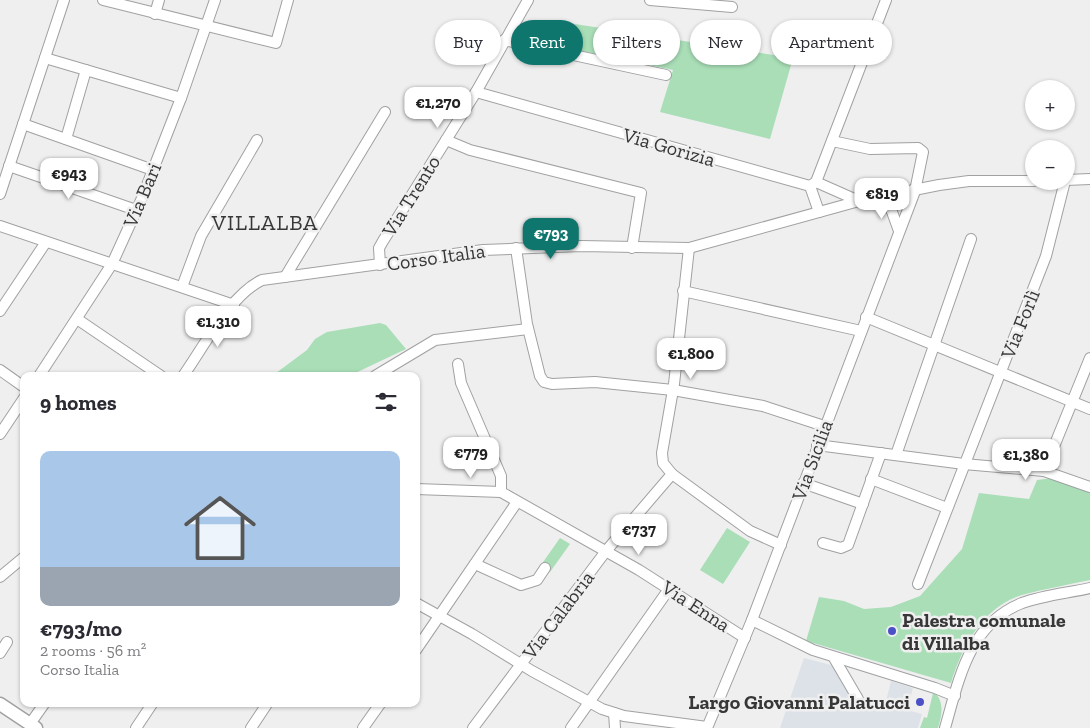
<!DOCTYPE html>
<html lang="en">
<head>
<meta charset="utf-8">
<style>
	:root { --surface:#fff; --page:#f2f2f3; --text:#2b2b33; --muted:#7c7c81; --accent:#0f766e }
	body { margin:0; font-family:"Zilla Slab",serif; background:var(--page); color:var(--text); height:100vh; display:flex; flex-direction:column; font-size:19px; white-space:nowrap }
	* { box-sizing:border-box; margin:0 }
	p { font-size:16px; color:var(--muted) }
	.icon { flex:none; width:28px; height:28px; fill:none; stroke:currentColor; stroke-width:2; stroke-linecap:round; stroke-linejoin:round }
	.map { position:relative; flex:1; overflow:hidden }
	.side { position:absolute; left:20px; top:372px; width:400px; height:335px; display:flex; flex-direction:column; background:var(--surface); border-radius:10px; box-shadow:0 1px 4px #0004 }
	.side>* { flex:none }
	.hud { position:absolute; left:435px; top:20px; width:475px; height:45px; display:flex; gap:10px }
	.fabs { position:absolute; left:1025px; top:80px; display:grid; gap:10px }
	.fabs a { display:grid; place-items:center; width:50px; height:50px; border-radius:50%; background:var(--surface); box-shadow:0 1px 4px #0004; font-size:25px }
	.price { position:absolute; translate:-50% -42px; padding:0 11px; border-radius:10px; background:#fff; color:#222; font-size:16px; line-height:32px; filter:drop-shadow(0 1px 2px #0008) }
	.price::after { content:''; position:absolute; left:50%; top:30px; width:15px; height:11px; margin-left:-8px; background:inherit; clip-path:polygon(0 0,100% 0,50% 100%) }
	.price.active { background:var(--accent); color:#fff }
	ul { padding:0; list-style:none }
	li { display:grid; align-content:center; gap:10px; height:265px; padding:0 20px }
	li span { display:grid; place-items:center; height:155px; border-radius:10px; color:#555 }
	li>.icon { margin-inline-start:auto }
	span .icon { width:90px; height:90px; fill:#fffc; stroke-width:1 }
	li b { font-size:21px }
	h2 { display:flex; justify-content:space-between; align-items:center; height:60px; padding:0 20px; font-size:21px }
	.tag { padding:0 18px; border-radius:22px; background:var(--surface); box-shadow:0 1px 4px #0004; font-size:18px; line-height:45px }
	.tag.active { background:var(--accent); color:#fff }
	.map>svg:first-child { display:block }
	.built { fill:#dde2e9 }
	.green { fill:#a9deb7 }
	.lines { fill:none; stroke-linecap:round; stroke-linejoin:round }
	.minor-casing { stroke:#a0a1a2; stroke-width:12 }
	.major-casing { stroke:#a0a1a2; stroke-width:15 }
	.minor { stroke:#fff; stroke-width:10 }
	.major { stroke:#fff; stroke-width:12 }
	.poi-dot { fill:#4b50c6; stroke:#efeff0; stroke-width:2 }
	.labels { text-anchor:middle; stroke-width:5; stroke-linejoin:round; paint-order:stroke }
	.street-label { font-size:20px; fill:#373737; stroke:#efeff0 }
	.poi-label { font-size:20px; font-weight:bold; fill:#373737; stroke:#efeff0; text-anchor:start }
	.quarter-label { font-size:22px; letter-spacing:1px; fill:#373737; stroke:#efeff0 }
</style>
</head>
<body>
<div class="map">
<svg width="1090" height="728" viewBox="0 0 1090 728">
	<rect width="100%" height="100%" fill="#efeff0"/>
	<path class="built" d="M804 658 835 666 860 698 885 705 891 681 913 688 907 710 922 714 918 728H780Z"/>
	<g class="green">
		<path d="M575 24 793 58 770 139 660 112 673 70 568 48Z"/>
		<path d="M380 323 386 325 406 349 349 376H272L307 350 315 339 327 332Z"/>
		<path d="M1053 478 1090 493V580C1067 585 1044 589 1022 595 983 607 962 647 951 683L806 641 819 597 844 601 864 609 891 607 920 596 962 549 979 493 1029 499 1037 480Z"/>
		<path d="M727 528 750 542 723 584 700 570Z"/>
		<path d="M560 538 570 544 550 572 541 565Z"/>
		<path d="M928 688C945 697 943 712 938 728H920L924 717 927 718 933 693 927 691Z"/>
	</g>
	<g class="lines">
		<g class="minor-casing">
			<g id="minor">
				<path d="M103 0 276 43 288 0"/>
				<path d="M650 0 732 7"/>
				<path d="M155 14 159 0"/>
				<path d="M504 40 666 75"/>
				<path d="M45 58 181 98"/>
				<path d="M476 92 810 186 816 182 859 201"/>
				<path d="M23 124 153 170"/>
				<path d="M66 139 86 70"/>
				<path d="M446 140 470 150 641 193 632 248"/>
				<path d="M9 166 136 210"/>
				<path d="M1066 180 1090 179"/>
				<path d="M816 182 886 0"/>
				<path d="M810 186 819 212"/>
				<path d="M0 194 64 0"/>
				<path d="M879 197 891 209 899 231"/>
				<path d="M0 226 234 305"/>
				<path d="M516 248 527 324 540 376 544 382 552 384 595 382 673 390 763 406 824 426"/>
				<path d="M380 265 379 248 383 241 476 92 528 0"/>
				<path d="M285 277 385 112"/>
				<path d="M182 287 201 236 257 140"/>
				<path d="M683 291 861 331"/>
				<path d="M0 311 46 242"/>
				<path d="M866 317 1090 409"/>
				<path d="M77 319 161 376"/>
				<path d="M458 364 461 383 501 476V492"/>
				<path d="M0 370 24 387"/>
				<path d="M39 376 112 264 142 198 181 98 215 0"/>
				<path d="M183 376C203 348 230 295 262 280L483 250 581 246 689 248 859 201 939 185 969 181H1034"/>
				<path d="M375 376 435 340 528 329"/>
				<path d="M0 434 24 398"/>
				<path d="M817 445 964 464 1044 471 1090 487"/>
				<path d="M896 455 971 239"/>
				<path d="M1044 471 1090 358"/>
				<path d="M672 474 750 531 781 545"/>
				<path d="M871 479 947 508"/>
				<path d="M803 483 863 504"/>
				<path d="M416 489 501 492 639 570 745 638"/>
				<path d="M823 543 841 548 848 545 881 453"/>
				<path d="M475 564 521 585 537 580 545 568"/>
				<path d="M0 577 24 557"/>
				<path d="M918 584 1046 256 1065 181"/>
				<path d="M416 603 472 634 532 671 602 709 624 716 707 727"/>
				<path d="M752 620 813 650 935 688 955 696"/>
				<path d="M416 650 517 502"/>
				<path d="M0 653 7 642"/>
				<path d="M834 658 858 699"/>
				<path d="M614 713 615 728"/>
				<path d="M30 724 44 704"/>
				<path d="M136 728 152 704"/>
				<path d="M251 728 267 704"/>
				<path d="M363 728 380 704"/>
				<path d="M473 728 606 551 672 474 663 463 662 453 674 384 689 248"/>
				<path d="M571 728 669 589"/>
				<path d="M707 728 752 620 915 191 923 152 918 148 870 149 832 141"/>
				<path d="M945 728C959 679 969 624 1022 603 1044 595 1068 593 1090 588"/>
			</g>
		</g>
		<g class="major-casing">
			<path id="major" d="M0 704 36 728"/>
		</g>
		<use href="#minor" class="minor"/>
		<use href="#major" class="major"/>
	</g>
	<g class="poi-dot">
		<circle cx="892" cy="631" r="5"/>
		<circle cx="920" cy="702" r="5"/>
	</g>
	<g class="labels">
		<g class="street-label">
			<text transform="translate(669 147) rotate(16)" y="7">Via Gorizia</text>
			<text transform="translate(142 195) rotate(-67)" y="7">Via Bari</text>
			<text transform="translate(411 196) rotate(-58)" y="7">Via Trento</text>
			<text transform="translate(436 257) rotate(-8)" y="7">Corso Italia</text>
			<text transform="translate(1020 324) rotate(-68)" y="7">Via Forlì</text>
			<text transform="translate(812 460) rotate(-70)" y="7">Via Sicilia</text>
			<text transform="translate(696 606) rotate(33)" y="7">Via Enna</text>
			<text transform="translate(558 615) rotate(-53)" y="7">Via Calabria</text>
		</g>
		<g class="poi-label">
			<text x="902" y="627">Palestra comunale<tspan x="902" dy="23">di Villalba</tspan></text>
			<text x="910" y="709" text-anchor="end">Largo Giovanni Palatucci</text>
		</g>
		<g class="quarter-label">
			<text x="265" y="230">VILLALBA</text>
		</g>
	</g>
</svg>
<div class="fabs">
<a>+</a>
<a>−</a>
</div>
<b class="price" style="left:438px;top:129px">€1,270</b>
<b class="price" style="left:69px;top:200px">€943</b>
<b class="price" style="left:882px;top:220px">€819</b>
<b class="price active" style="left:551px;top:260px">€793</b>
<b class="price" style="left:218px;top:348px">€1,310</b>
<b class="price" style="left:691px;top:380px">€1,800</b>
<b class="price" style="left:471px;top:479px">€779</b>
<b class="price" style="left:1026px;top:481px">€1,380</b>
<b class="price" style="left:639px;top:556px">€737</b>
<div class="hud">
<a class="tag">Buy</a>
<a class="tag active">Rent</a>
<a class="tag">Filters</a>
<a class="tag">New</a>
<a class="tag">Apartment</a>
</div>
<section class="side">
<h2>9 homes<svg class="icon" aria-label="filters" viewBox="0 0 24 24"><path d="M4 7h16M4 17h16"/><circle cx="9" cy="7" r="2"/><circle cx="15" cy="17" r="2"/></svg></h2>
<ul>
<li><span style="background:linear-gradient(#a9c7e8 75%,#9aa5b1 0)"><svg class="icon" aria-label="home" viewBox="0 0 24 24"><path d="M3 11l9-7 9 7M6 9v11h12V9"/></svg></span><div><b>€793/mo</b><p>2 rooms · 56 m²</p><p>Corso Italia</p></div></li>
</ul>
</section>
</div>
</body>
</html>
